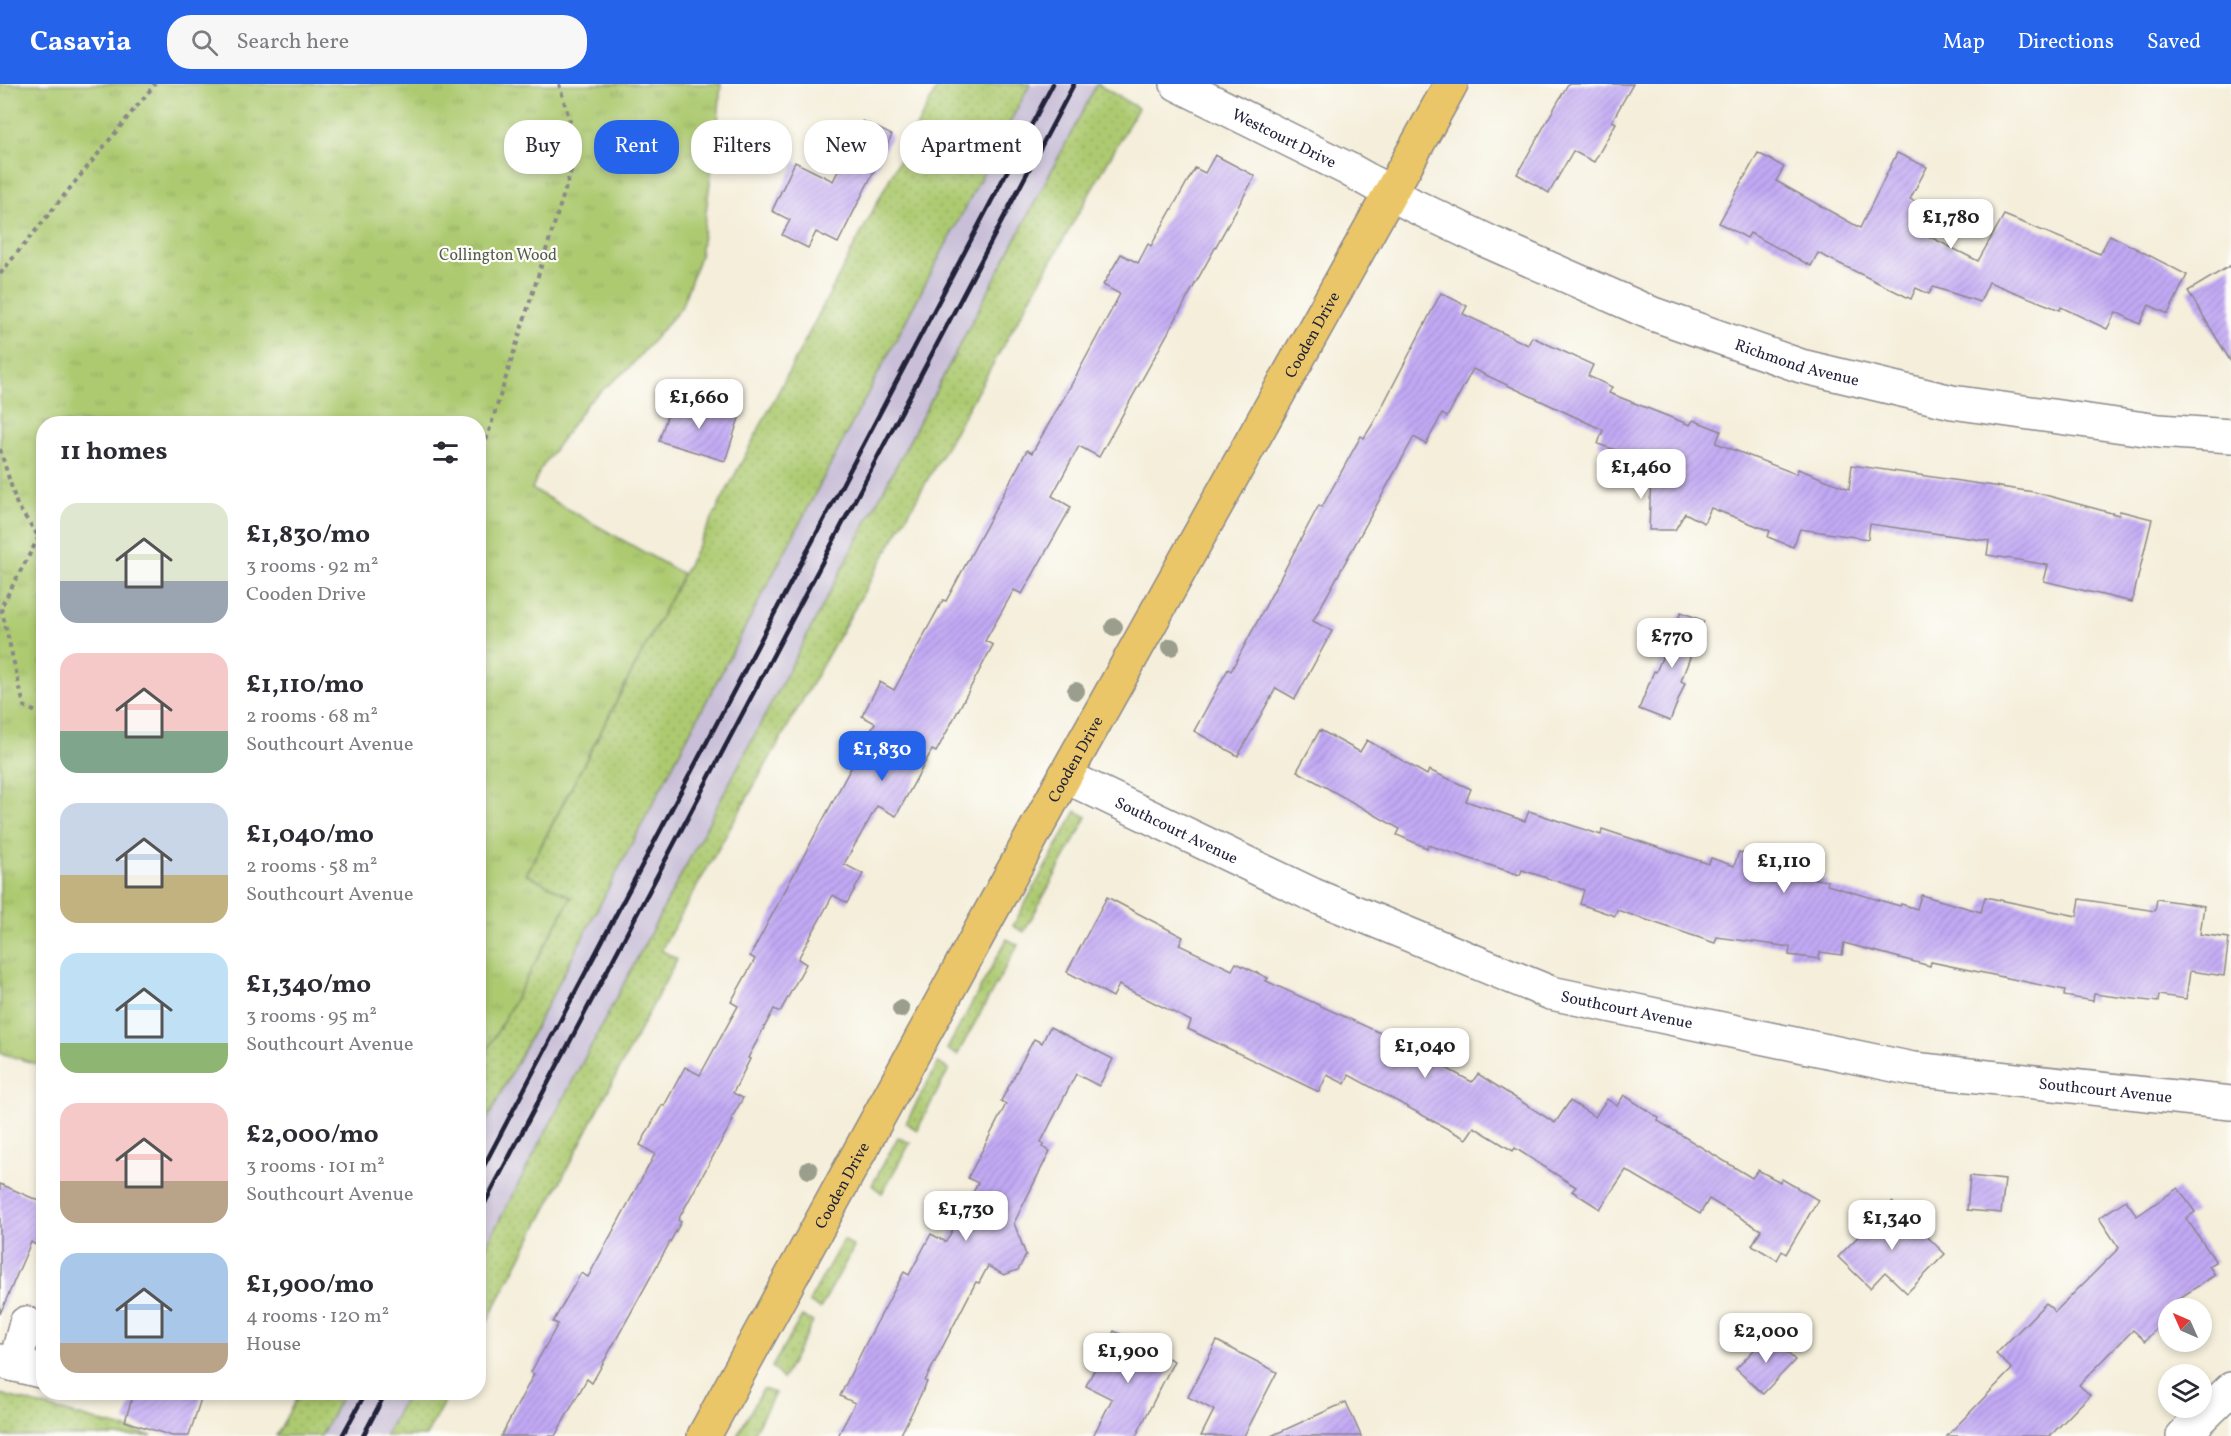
<!DOCTYPE html>
<html lang="en">
<head>
<meta charset="utf-8">
<style>
	:root { --surface:#fff; --page:#f7f7f7; --text:#2b2b33; --muted:#7c7c81; --accent:#2563eb }
	body { margin:0; font-family:Vollkorn,serif; background:var(--page); color:var(--text); height:100vh; display:flex; flex-direction:column; font-size:22px; white-space:nowrap }
	* { box-sizing:border-box; margin:0 }
	p { font-size:20px; color:var(--muted) }
	.icon { flex:none; width:33px; height:33px; fill:none; stroke:currentColor; stroke-width:2; stroke-linecap:round; stroke-linejoin:round }
	.map { position:relative; flex:1; overflow:hidden }
	.drawer { position:absolute; left:36px; top:332px; width:450px; height:984px; display:flex; flex-direction:column; background:var(--surface); border-radius:24px; box-shadow:0 3px 9px #0003 }
	.drawer>* { flex:none }
	.hud { position:absolute; left:504px; top:36px; width:570px; height:54px; display:flex; gap:12px }
	.needle { width:39px; rotate:315deg }
	.fabs { position:absolute; left:2158px; top:1214px; display:grid; gap:12px }
	.fabs a { display:grid; place-items:center; width:54px; height:54px; border-radius:50%; background:var(--surface); box-shadow:0 3px 9px #0003; font-size:30px }
	.price { position:absolute; translate:-50% -51px; padding:0 14px; border-radius:12px; background:#fff; color:#222; font-size:20px; line-height:39px; filter:drop-shadow(0 2px 3px #0008) }
	.price::after { content:''; position:absolute; left:50%; top:36px; width:18px; height:14px; margin-left:-9px; background:inherit; clip-path:polygon(0 0,100% 0,50% 100%) }
	.price.selected { background:var(--accent); color:#fff }
	ul { padding:0; list-style:none }
	li { display:flex; align-items:center; gap:18px; height:150px; padding:0 24px }
	li span { display:grid; place-items:center; flex:none; width:168px; height:120px; border-radius:18px; color:#555 }
	li>.icon { margin-inline-start:auto }
	span .icon { width:72px; height:72px; fill:#fffc; stroke-width:1 }
	li b { font-size:26px }
	h2 { display:flex; justify-content:space-between; align-items:center; height:72px; padding:0 24px; font-size:26px }
	.pill { padding:0 21px; border-radius:24px; background:var(--surface); box-shadow:0 3px 9px #0003; font-size:21px; line-height:54px }
	.pill.selected { background:var(--accent); color:#fff }
	header { display:flex; align-items:center; gap:36px; box-sizing:border-box; height:84px; padding:0 30px; background:var(--accent); color:#fff }
	header strong { font-size:28px }
	nav { display:flex; gap:33px; margin-inline-start:auto; font-size:21px }
	.search { width:420px; height:54px; background:var(--page); display:flex; align-items:center; gap:15px; box-sizing:border-box; padding:0 21px; border-radius:24px; color:var(--muted); font-size:22px }
	.map>svg:first-child { display:block }
	.railway { fill:#c9bfd8 }
	.grass { fill:url(#grass-dots); stroke:#687656; stroke-width:1.5 }
	.park { fill:url(#park-tufts); stroke:#687656; stroke-width:1.5 }
	.building { fill:url(#building-hatch) }
	.lines { fill:none; stroke-linecap:round; stroke-linejoin:round }
	.minor-casing { stroke:#8b888a; stroke-width:36 }
	.major-casing { stroke:#8b888a; stroke-width:36 }
	.path { stroke:#8b888a; stroke-width:4; stroke-dasharray:4.5 4.5; stroke-linecap:butt }
	.minor { stroke:#fff; stroke-width:33 }
	.major { stroke:#eac669; stroke-width:33 }
	.rail { stroke:#22223b; stroke-width:4.5 }
	.tree { fill:#9b9e8d }
	.labels { text-anchor:middle; stroke-width:4.5; stroke-linejoin:round; paint-order:stroke }
	.street-label { font-size:16px; fill:#22223b; stroke:#fdfcf7 }
	.park-label { font-size:16px; fill:#535d4e; stroke:#fdfcf7 }
</style>
</head>
<body>
<header>
<strong>Casavia</strong>
<div class="search"><svg class="icon" aria-label="search" viewBox="0 0 24 24"><circle cx="10" cy="10" r="6"/><path d="M15 15l6 6"/></svg>Search here</div>
<nav><a>Map</a><a>Directions</a><a>Saved</a></nav>
</header>
<div class="map">
<svg width="2231" height="1352" viewBox="0 0 2231 1352">
	<defs>
		<pattern id="grass-dots" width="8" height="8" patternUnits="userSpaceOnUse" patternTransform="scale(1.5)"><rect width="8" height="8" fill="#adca71"/><path d="M2 2h.1M6 6h.1" fill="none" stroke="#95ad63" stroke-width="1.8" stroke-linecap="round"/></pattern>
		<pattern id="park-tufts" width="24" height="20" patternUnits="userSpaceOnUse" patternTransform="scale(1.5)"><rect width="24" height="20" fill="#adca71"/><path d="M3 7l-1-3M5 7V3M7 7l1-3M15 17l-1-3M17 17v-4M19 17l1-3" fill="none" stroke="#95ad63"/></pattern>
		<pattern id="building-hatch" width="6" height="6" patternUnits="userSpaceOnUse" patternTransform="scale(1.5)"><rect width="6" height="6" fill="#c2a9f4"/><path d="M-1 1l2-2M0 6l6-6M5 7l2-2" fill="none" stroke="#a691d2"/></pattern>
	</defs>
	<rect width="100%" height="100%" fill="#fdfcf7"/>
	<filter id="ink" filterUnits="userSpaceOnUse"><feTurbulence type="fractalNoise" baseFrequency=".0167" numOctaves="2"/><feDisplacementMap in="SourceGraphic" scale="12" xChannelSelector="R" yChannelSelector="G"/><feConvolveMatrix kernelMatrix="1 2 1 2 8 2 1 2 1" color-interpolation-filters="sRGB"/></filter>
	<filter id="wash" filterUnits="userSpaceOnUse"><feTurbulence type="fractalNoise" baseFrequency=".008" numOctaves="4" result="noise"/><feDisplacementMap in="SourceGraphic" scale="24" xChannelSelector="R" yChannelSelector="G"/><feGaussianBlur stdDeviation="1.35" result="paint"/><feColorMatrix in="noise" values="0 0 0 0 0 0 0 0 0 0 0 0 0 0 0 0 0 1.4 0 .05"/><feComposite in="paint" operator="in"/></filter>
	<g filter="url(#wash)">
		<rect width="100%" height="100%" fill="#f4eeda"/>
		<g class="railway">
			<path d="M939 0H1097L1138 24 661 866 677 875 479 1253V981L571 813 526 791Z"/>
			<path d="M300 1308H449L426 1352H276Z"/>
		</g>
		<g class="grass">
			<path d="M939 0H1030L479 1051V981L571 814 526 791Z"/>
			<path d="M1097 0 1138 24 661 866 677 875 479 1253V1175Z"/>
			<path d="M1076 727 1087 733 1024 848 1013 842Z"/>
			<path d="M1007 855 1018 861 957 971 947 965Z"/>
			<path d="M938 979 949 985 917 1046 906 1039Z"/>
			<path d="M898 1053 910 1059 882 1109 872 1101Z"/>
			<path d="M843 1156 854 1163 820 1225 809 1218Z"/>
			<path d="M802 1232 813 1238 783 1295 772 1283Z"/>
			<path d="M763 1305 775 1309 752 1352H737Z"/>
			<path d="M300 1308H344L321 1352H276Z"/>
			<path d="M408 1308H449L426 1352H385Z"/>
			<path d="M0 1310 152 1352H0Z"/>
		</g>
		<path class="park" d="M0 0H721L718 39 700 172 681 224 629 284 588 318 540 386 532 405 683 490 526 790 571 813 479 981 478 339H44L43 982 0 969Z"/>
		<g id="blocks">
			<g class="building">
				<path d="M1568 0H1633L1612 37 1616 39 1594 78 1573 67 1549 109 1517 90Z"/>
				<path d="M863 37 892 51 838 159 816 148 808 164 782 151 790 136 772 127 795 78 833 97Z"/>
				<path d="M1758 69 1784 83 1776 97 1860 144 1897 69 1927 83 1910 115 1921 120 1910 143 1978 177 2004 131 2100 170 2110 151 2187 191 2168 230 2149 221 2140 240 2116 228 2107 245 2061 223 2060 226 1989 198 1980 218 1933 203 1929 210 1916 204 1911 215 1818 169 1811 182 1750 149 1747 154 1719 139Z"/>
				<path d="M1215 71 1255 92 1099 373 1079 362 1052 412 1071 423 1022 510 1014 506 985 557 993 561 936 668 932 666 896 732 877 722 844 780 863 790 847 819 833 811 798 875 806 880 780 928 774 925 748 974 750 975 733 1009 743 1014 731 1035 733 1036 678 1136 681 1138 592 1299 587 1295 555 1352H501L534 1290 531 1288 558 1240 553 1238 581 1189 588 1193 655 1070 640 1061 662 1021 664 1022 685 983 700 991 738 922 731 918 755 875 750 872 875 639 862 632 880 598 894 606 943 516 946 517 1027 366 1032 369 1069 305 1120 210 1103 201 1121 170 1138 179 1148 160 1151 162 1195 84 1205 89Z"/>
				<path d="M2231 181V278L2188 207Z"/>
				<path d="M1441 209 1467 222 1463 230 1528 261 1532 253 1593 281 1588 292 1612 303 1609 309 1690 341 1693 336 1721 347 1716 359 1796 390 1798 385 1849 405 1852 381 2034 408 2119 431 2120 427 2152 435 2132 518 2044 497 2048 481 1987 471 1989 457 1870 440 1868 455 1800 445 1793 463 1768 453 1770 447 1711 424 1704 439 1685 429 1675 446H1649L1651 390 1611 374 1615 366 1598 360 1603 346 1473 285 1447 333 1442 330 1426 360 1414 353 1313 537 1332 547 1295 615 1276 604 1238 672 1194 647 1228 585 1231 587 1319 421 1322 423 1361 352 1364 354 1374 338Z"/>
				<path d="M673 314 739 334 725 377 659 357Z"/>
				<path d="M1681 528 1704 537 1681 597 1685 599 1670 637 1639 625 1654 587 1656 588Z"/>
				<path d="M1320 646 1360 668 1367 656 1427 691 1429 686 1471 705 1466 717 1525 737 1529 727 1601 751 1602 745 1709 780 1711 774 1734 782 1739 768 1789 784 1788 791 1828 797 1827 801 1900 822 1901 820 1917 825 1921 811 1981 828 1985 813 2077 832 2080 815 2155 827 2157 815 2204 822 2200 850 2229 854 2224 892 2190 887 2186 915 2159 911 2158 918 2094 910 2093 917 2064 912 2065 906 1931 878 1930 882 1844 859 1842 871 1820 868 1819 875 1789 871 1790 863 1717 853 1715 859 1617 826 1615 832 1580 820 1584 806 1522 786 1520 791 1428 761 1427 764 1397 751 1400 745 1297 687Z"/>
				<path d="M1107 813 1183 853 1179 861 1232 886 1236 879 1268 894 1266 897 1420 967 1418 969 1472 998 1478 990 1555 1039 1570 1017 1595 1033 1607 1015 1617 1022 1624 1011 1659 1034 1658 1037 1752 1094 1758 1086 1780 1098 1782 1095 1818 1116 1786 1170 1782 1167 1777 1176 1752 1161 1761 1146 1709 1115 1700 1130 1626 1086 1600 1125 1572 1107 1576 1103 1515 1064 1513 1067 1474 1043 1466 1055 1349 991 1345 1000 1327 991 1319 1008 1188 945 1191 937 1119 901 1113 913 1067 888Z"/>
				<path d="M1050 943 1113 975 1099 1002 1076 990 1041 1058 1044 1060 1042 1063 1050 1067 1014 1139 1026 1171 1018 1186 1004 1191 988 1182 979 1199 976 1198 925 1297 927 1298 900 1352H838L855 1319 840 1312 865 1261 904 1188 909 1191 931 1150 946 1158 978 1099 968 1094 1006 1020 1001 1017 1034 955 1042 959Z"/>
				<path d="M1970 1092 2005 1096 2001 1129 1967 1126Z"/>
				<path d="M0 1100 44 1119V1166L31 1158 0 1230Z"/>
				<path d="M2178 1104 2195 1128 2186 1134 2216 1178 2209 1182 2215 1191 2169 1221V1231L2145 1257 2133 1246 2079 1301 2090 1311 2050 1352H1947L2012 1285 1996 1270 2046 1219 2055 1228 2119 1164 2099 1134 2126 1116 2137 1132Z"/>
				<path d="M1892 1118 1945 1170 1907 1209 1885 1188 1870 1204 1838 1173Z"/>
				<path d="M1114 1247 1174 1277 1136 1352H1093L1112 1315 1086 1302Z"/>
				<path d="M1768 1251 1795 1276 1763 1310 1736 1285Z"/>
				<path d="M1217 1257 1277 1288 1244 1352H1201L1214 1326 1188 1313Z"/>
				<path d="M134 1308H203L189 1352H172L125 1337Z"/>
				<path d="M1346 1318 1361 1352H1271Z"/>
			</g>
		</g>
	</g>
	<g filter="url(#ink)">
		<use href="#blocks" fill-opacity="0" stroke="#8b888a" stroke-width="1.5"/>
		<g class="lines">
			<g class="minor-casing">
				<g id="minor">
					<path id="s1" d="M1177 0 1348 85 1412 121 1487 157 1653 230 1801 282 1952 318 2159 347 2231 352"/>
					<path id="s2" d="M1065 692 1313 811 1551 909 1913 985 2231 1019"/>
					<path d="M0 1277 44 1288"/>
					<path d="M15 1281 26 1239"/>
					<path d="M2183 1352 2231 1305"/>
				</g>
			</g>
			<g class="major-casing">
				<g id="major">
					<path id="s3" d="M704 1352 1065 692 1451 0"/>
				</g>
			</g>
			<g class="path">
				<path d="M0 190 155 0"/>
				<path d="M0 365 17 421 39 453 44 456"/>
				<path d="M478 382 578 65 559 0"/>
				<path d="M39 453 1 523 24 622 44 632"/>
			</g>
			<use href="#minor" class="minor"/>
			<use href="#major" class="major"/>
			<g class="rail">
				<path d="M478 1093 1053 0"/>
				<path d="M478 1132 1074 0"/>
				<path d="M342 1352 366 1308"/>
				<path d="M363 1352 386 1308"/>
			</g>
		</g>
		<g class="tree">
			<circle cx="1114" cy="543" r="9"/>
			<circle cx="1171" cy="563" r="9"/>
			<circle cx="1076" cy="607" r="9"/>
			<circle cx="901" cy="925" r="9"/>
			<circle cx="809" cy="1086" r="9"/>
		</g>
	</g>
	<g class="labels">
		<g class="street-label">
			<text dy="6" stroke="none"><textPath href="#s1" startOffset="120">Westcourt Drive</textPath></text>
			<text dy="6" stroke="none"><textPath href="#s3" startOffset="1258">Cooden Drive</textPath></text>
			<text dy="6" stroke="none"><textPath href="#s1" startOffset="681">Richmond Avenue</textPath></text>
			<text dy="6" stroke="none"><textPath href="#s3" startOffset="772">Cooden Drive</textPath></text>
			<text dy="6" stroke="none"><textPath href="#s2" startOffset="124">Southcourt Avenue</textPath></text>
			<text dy="6" stroke="none"><textPath href="#s2" startOffset="610">Southcourt Avenue</textPath></text>
			<text dy="6" stroke="none"><textPath href="#s2" startOffset="1096">Southcourt Avenue</textPath></text>
			<text dy="6" stroke="none"><textPath href="#s3" startOffset="286">Cooden Drive</textPath></text>
		</g>
		<g class="park-label">
			<text x="498" y="176">Collington Wood</text>
		</g>
	</g>
</svg>
<div class="fabs">
<a><svg class="needle" viewBox="-14 -14 28 28"><path d="M0-13l5 13h-10z" fill="#e53935"/><path d="M0 13l5-13h-10z" fill="#7c7c81"/></svg></a>
<a><svg class="icon" aria-label="layers" viewBox="0 0 24 24"><path d="M12 4l9 5-9 5-9-5zM3 14l9 5 9-5"/></svg></a>
</div>
<b class="price" style="left:1951px;top:166px">£1,780</b>
<b class="price" style="left:699px;top:346px">£1,660</b>
<b class="price" style="left:1641px;top:416px">£1,460</b>
<b class="price" style="left:1672px;top:585px">£770</b>
<b class="price selected" style="left:882px;top:698px">£1,830</b>
<b class="price" style="left:1784px;top:810px">£1,110</b>
<b class="price" style="left:1425px;top:995px">£1,040</b>
<b class="price" style="left:966px;top:1158px">£1,730</b>
<b class="price" style="left:1892px;top:1167px">£1,340</b>
<b class="price" style="left:1766px;top:1280px">£2,000</b>
<b class="price" style="left:1128px;top:1300px">£1,900</b>
<div class="hud">
<a class="pill">Buy</a>
<a class="pill selected">Rent</a>
<a class="pill">Filters</a>
<a class="pill">New</a>
<a class="pill">Apartment</a>
</div>
<section class="drawer">
<h2>11 homes<svg class="icon" aria-label="filters" viewBox="0 0 24 24"><path d="M4 7h16M4 17h16"/><circle cx="9" cy="7" r="2"/><circle cx="15" cy="17" r="2"/></svg></h2>
<ul>
<li><span style="background:linear-gradient(#dfe7d0 65%,#9aa5b1 0)"><svg class="icon" aria-label="home" viewBox="0 0 24 24"><path d="M3 11l9-7 9 7M6 9v11h12V9"/></svg></span><div><b>£1,830/mo</b><p>3 rooms · 92 m²</p><p>Cooden Drive</p></div></li>
<li><span style="background:linear-gradient(#f6c9c9 65%,#7fa58c 0)"><svg class="icon" aria-label="home" viewBox="0 0 24 24"><path d="M3 11l9-7 9 7M6 9v11h12V9"/></svg></span><div><b>£1,110/mo</b><p>2 rooms · 68 m²</p><p>Southcourt Avenue</p></div></li>
<li><span style="background:linear-gradient(#c9d6e8 60%,#c2b280 0)"><svg class="icon" aria-label="home" viewBox="0 0 24 24"><path d="M3 11l9-7 9 7M6 9v11h12V9"/></svg></span><div><b>£1,040/mo</b><p>2 rooms · 58 m²</p><p>Southcourt Avenue</p></div></li>
<li><span style="background:linear-gradient(#bfe0f5 75%,#8fb573 0)"><svg class="icon" aria-label="home" viewBox="0 0 24 24"><path d="M3 11l9-7 9 7M6 9v11h12V9"/></svg></span><div><b>£1,340/mo</b><p>3 rooms · 95 m²</p><p>Southcourt Avenue</p></div></li>
<li><span style="background:linear-gradient(#f6c9c9 65%,#b9a48a 0)"><svg class="icon" aria-label="home" viewBox="0 0 24 24"><path d="M3 11l9-7 9 7M6 9v11h12V9"/></svg></span><div><b>£2,000/mo</b><p>3 rooms · 101 m²</p><p>Southcourt Avenue</p></div></li>
<li><span style="background:linear-gradient(#a9c7e8 75%,#b9a48a 0)"><svg class="icon" aria-label="home" viewBox="0 0 24 24"><path d="M3 11l9-7 9 7M6 9v11h12V9"/></svg></span><div><b>£1,900/mo</b><p>4 rooms · 120 m²</p><p>House</p></div></li>
</ul>
</section>
</div>
</body>
</html>
